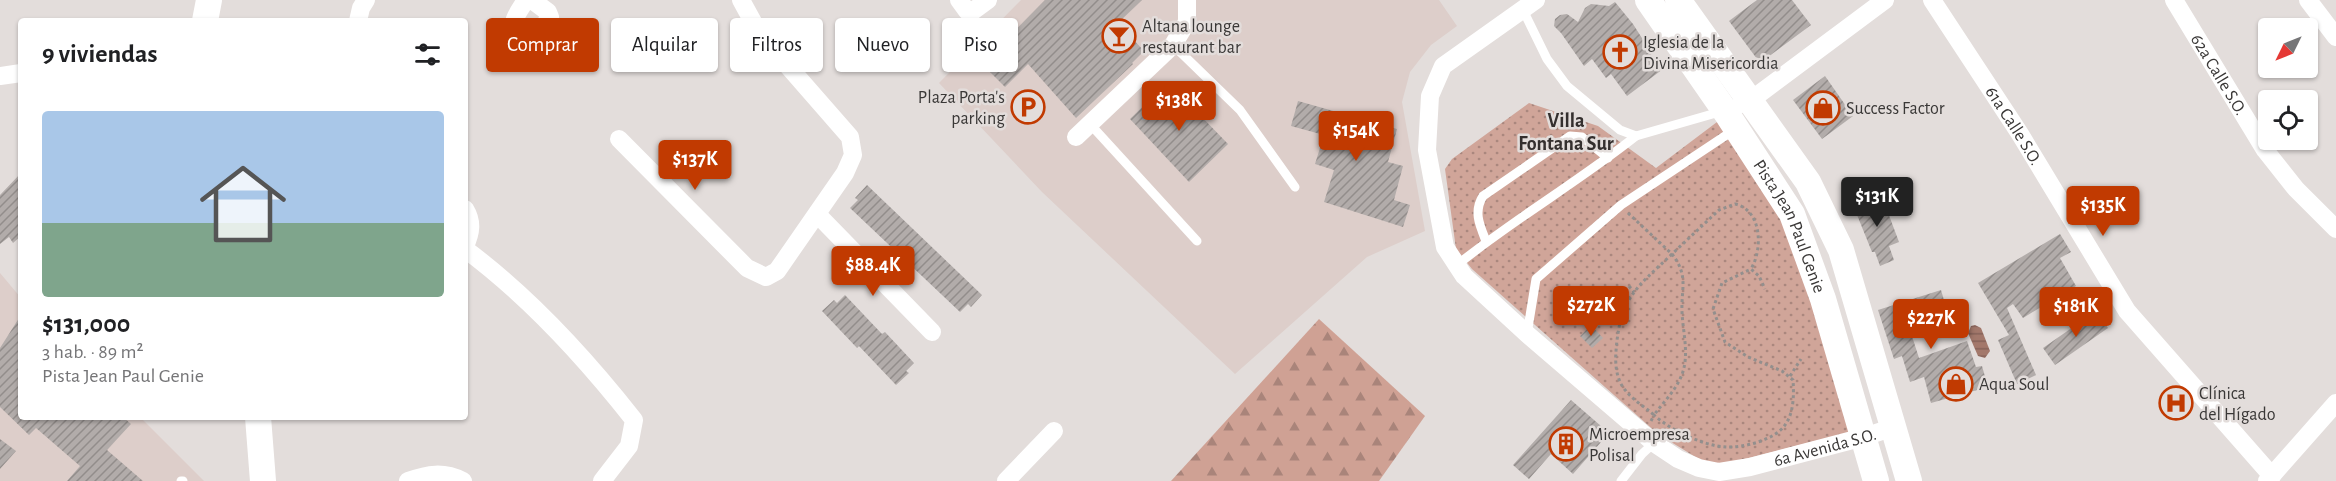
<!DOCTYPE html>
<html lang="es">
<head>
<meta charset="utf-8">
<style>
	:root { --surface:#fff; --page:#f2f2f2; --text:#202124; --muted:#757577; --accent:#c13a01 }
	body { margin:0; font-family:"Alegreya Sans",sans-serif; background:var(--page); color:var(--text); height:100vh; display:flex; flex-direction:column; font-size:22px; white-space:nowrap }
	* { box-sizing:border-box; margin:0 }
	p { font-size:20px; color:var(--muted) }
	.icon { flex:none; width:33px; height:33px; fill:none; stroke:currentColor; stroke-width:2; stroke-linecap:round; stroke-linejoin:round }
	.map { position:relative; flex:1; overflow:hidden }
	.sheet { position:absolute; left:18px; top:18px; width:450px; height:402px; display:flex; flex-direction:column; background:var(--surface); border-radius:6px; box-shadow:0 2px 4px #0004 }
	.sheet>* { flex:none }
	.top-card { position:absolute; left:486px; top:18px; width:570px; height:54px; display:flex; gap:12px }
	.needle { width:39px; rotate:227deg }
	.tools { position:absolute; left:2258px; top:18px; display:grid; gap:12px }
	.tools a { display:grid; place-items:center; width:60px; height:60px; border-radius:6px; background:var(--surface); box-shadow:0 2px 4px #0004; font-size:30px }
	.price { position:absolute; translate:-50% -51px; padding:0 14px; border-radius:6px; background:var(--accent); color:#fff; font-size:20px; line-height:39px; filter:drop-shadow(0 2px 3px #0008) }
	.price::after { content:''; position:absolute; left:50%; top:36px; width:18px; height:14px; margin-left:-9px; background:inherit; clip-path:polygon(0 0,100% 0,50% 100%) }
	.price.on { background:#222; color:#fff }
	ul { padding:0; list-style:none }
	li { display:grid; align-content:center; gap:12px; height:318px; padding:0 24px }
	li span { display:grid; place-items:center; height:186px; border-radius:6px; color:#555 }
	li>.icon { margin-inline-start:auto }
	span .icon { width:108px; height:108px; fill:#fffc; stroke-width:1 }
	li b { font-size:26px }
	h2 { display:flex; justify-content:space-between; align-items:center; height:72px; padding:0 24px; font-size:26px }
	.chip { padding:0 21px; border-radius:6px; background:var(--surface); box-shadow:0 2px 4px #0004; font-size:21px; line-height:54px }
	.chip.on { background:var(--accent); color:#fff }
	.map>svg:first-child { display:block }
	.built { fill:#ddceca }
	.forest { fill:url(#forest-firs) }
	.park { fill:url(#park-dots) }
	.water { fill:url(#water-rules) }
	.building { fill:url(#building-hatch) }
	.lines { fill:none; stroke-linecap:round; stroke-linejoin:round }
	.path { stroke:#938f8d; stroke-width:3; stroke-dasharray:3 3; stroke-linecap:butt }
	.lane { stroke:#fff; stroke-width:9 }
	.street { stroke:#fff; stroke-width:18 }
	.secondary { stroke:#fff; stroke-width:26 }
	.labels { text-anchor:middle; stroke-width:5; stroke-linejoin:round; paint-order:stroke }
	.poi-label { font-size:18px; fill:#3a3837; stroke:#e3dddb; text-anchor:start }
	.street-label { font-size:18px; fill:#3a3837; stroke:#e3dddb }
	.neighbourhood-label { font-size:20px; font-weight:bold; fill:#342f2e; stroke:#e3dddb }
</style>
</head>
<body>
<div class="map">
<svg width="2336" height="481" viewBox="0 0 2336 481">
	<defs>
		<pattern id="forest-firs" width="22" height="20" patternUnits="userSpaceOnUse" patternTransform="scale(1.5)"><rect width="22" height="20" fill="#cfa194"/><path d="M5 1l3.5 6h-7zM16 11l3.5 6h-7z" fill="#a9847a"/></pattern>
		<pattern id="park-dots" width="8" height="8" patternUnits="userSpaceOnUse" patternTransform="scale(1.5)"><rect width="8" height="8" fill="#d0a599"/><path d="M2 2h.1M6 6h.1" fill="none" stroke="#aa877e" stroke-width="1.8" stroke-linecap="round"/></pattern>
		<pattern id="water-rules" width="6" height="5" patternUnits="userSpaceOnUse" patternTransform="scale(1.5)"><rect width="6" height="5" fill="#a3786b"/><path d="M0 2.5h6" fill="none" stroke="#866359"/></pattern>
		<pattern id="building-hatch" width="6" height="6" patternUnits="userSpaceOnUse" patternTransform="scale(1.5)"><rect width="6" height="6" fill="#b2acaa"/><path d="M-1 1l2-2M0 6l6-6M5 7l2-2" fill="none" stroke="#928d8b"/></pattern>
	</defs>
	<rect width="100%" height="100%" fill="#e3dddb"/>
	<g class="built">
		<path d="M1021 0H1439L1457 26 1431 45 1410 72 1402 102 1425 231 1367 257 1235 374 1042 192 939 83Z"/>
		<path d="M0 273 21 298V417H140L204 481H0Z"/>
	</g>
	<path class="forest" d="M1319 319 1425 416 1379 481H1171Z"/>
	<path class="park" d="M1529 103 1598 126 1656 168 1721 119 1787 216 1855 431 1721 465 1702 461 1658 434 1472 269 1456 249 1445 169 1452 159Z"/>
	<path class="water" d="M1975 325 1981 328 1990 351 1985 358 1978 356 1968 333 1971 326Z"/>
	<g class="building">
		<path d="M1045 0H1142L1118 23 1144 51 1132 63 1133 64 1076 118 1028 64 1005 87 982 64Z"/>
		<path d="M1757 0H1792L1811 25 1760 63 1729 21Z"/>
		<path d="M1615 2 1633 24 1647 46 1645 47 1663 69 1627 96 1611 74 1606 78 1592 59 1584 66 1561 33 1554 26 1555 19 1560 15 1567 14 1578 22 1585 8 1591 4 1609 6Z"/>
		<path d="M1825 76 1853 116 1822 139 1793 100Z"/>
		<path d="M1168 82 1228 144 1189 182 1130 119Z"/>
		<path d="M1298 101 1397 129 1388 162 1403 166 1394 200 1410 205 1403 227 1324 202 1334 170 1315 164 1324 135 1291 126Z"/>
		<path d="M21 173V236L13 243 9 237 0 244V195Z"/>
		<path d="M867 185 982 295 971 307 968 304 960 312 850 208 858 200 855 198Z"/>
		<path d="M1881 194 1899 242 1889 246 1894 260 1880 266 1875 252H1872L1853 205Z"/>
		<path d="M2060 234 2071 252 2060 258 2076 286 2023 318 2013 304 2007 308 2036 375 2017 384 1998 340 2009 335 1978 283Z"/>
		<path d="M1941 290 1946 307 1938 309 1941 320 1910 330 1919 358 1967 341 1976 367 1982 366 1988 387 1931 403 1924 377 1910 382 1902 356 1894 359 1878 310Z"/>
		<path d="M845 295 882 334 885 332 914 363 906 371 909 373 896 385 859 346 857 348 822 311 834 300 837 303Z"/>
		<path d="M2096 311 2108 328 2055 365 2043 348Z"/>
		<path d="M21 315V417H123L131 424 107 450 143 481H67L80 466 36 428 29 435 0 407V348Z"/>
		<path d="M1591 325 1603 338 1592 348 1580 336Z"/>
		<path d="M1571 400 1609 433 1573 474 1551 454 1529 479 1513 465Z"/>
		<path d="M0 439 16 451 0 469Z"/>
	</g>
	<g class="lines">
		<g class="path">
			<path d="M1628 213 1672 254C1635 289 1620 298 1616 351 1615 364 1616 380 1626 391 1633 400 1645 407 1654 415 1662 404 1673 393 1679 381 1691 359 1683 335 1682 312 1681 288 1689 276 1672 254L1719 210 1735 204C1762 210 1763 249 1751 269"/>
			<path d="M1629 286 1634 292"/>
			<path d="M1585 323 1589 327"/>
			<path d="M1790 376 1801 359"/>
			<path d="M1651 421 1654 415C1670 430 1704 446 1726 447 1743 448 1775 440 1785 425 1794 413 1794 394 1793 380L1782 371 1748 357 1725 342 1713 309 1722 283 1751 269 1759 276 1765 289"/>
		</g>
		<g class="lane">
			<path d="M1523 10 1547 59 1567 86 1620 130 1636 136 1723 111"/>
			<path d="M1173 45 1240 110 1295 187"/>
			<path d="M1090 124 1197 241"/>
			<path d="M1486 241C1480 226 1473 212 1483 196L1570 136 1582 137 1608 158"/>
			<path d="M1457 265C1514 219 1578 182 1636 136"/>
			<path d="M1527 334 1536 279 1621 205 1734 130"/>
			<path d="M181 481H183"/>
			<path d="M1621 481 1642 454 1654 443"/>
		</g>
		<g class="street">
			<path d="M526 0C518 13 506 25 521 38L534 39 550 17 548 12 532 0"/>
			<path d="M959 0 967 11H973L988 0"/>
			<path id="s1" d="M1536 0 1443 66 1430 96 1427 150 1445 247 1464 276 1527 334 1654 443 1678 459 1699 468 1719 472 1750 467 1864 437 1894 427"/>
			<path id="s2" d="M1932 0 2020 134 2127 311 2272 476"/>
			<path id="s3" d="M2174 0 2265 150 2296 189 2336 229"/>
			<path d="M2308 0 2336 37"/>
			<path d="M358 21 361 8 366 0"/>
			<path d="M0 76 21 73"/>
			<path d="M1741 104 1751 100 1885 0"/>
			<path d="M1076 137 1173 45 1187 22V0"/>
			<path d="M619 139 747 268 766 277 777 271 845 173 853 155 850 137 759 33 741 0"/>
			<path d="M465 209C473 222 471 233 465 246"/>
			<path d="M817 214 932 332"/>
			<path d="M465 249C527 295 586 359 634 420L629 446 602 481"/>
			<path d="M408 481C428 474 443 471 463 481"/>
			<path d="M1006 481 1054 431"/>
			<path d="M2267 481 2336 403"/>
		</g>
		<g class="secondary">
			<path id="s4" d="M1648 0 1725 111 1792 214 1823 299 1876 481"/>
			<path d="M1678 0 1808 182 1841 250 1909 481"/>
			<path d="M205 21 209 0"/>
			<path d="M258 417 263 481"/>
		</g>
	</g>
	<defs>
		<g id="bar-ring" transform="scale(1.725)"><circle r="9.5" fill="#e3dddb" stroke="#c13a01" stroke-width="1.5"/><path d="M-6-5H6L.8 .8V4.5H3.5V6h-7V4.5H-.8V.8Z" fill="#c13a01"/></g>
		<g id="church-ring" transform="scale(1.725)"><circle r="9.5" fill="#e3dddb" stroke="#c13a01" stroke-width="1.5"/><path d="M-1.2-6h2.4v3.5h3.3v2.4h-3.3V6h-2.4V-.1h-3.3v-2.4h3.3Z" fill="#c13a01"/></g>
		<g id="parking-ring" transform="scale(1.725)"><circle r="9.5" fill="#e3dddb" stroke="#c13a01" stroke-width="1.5"/><path d="M-3.5-5.5H1a3.5 3.5 0 0 1 0 7H-1V5.5H-3.5ZM-1-3.4V-.6H.8a1.4 1.4 0 0 0 0-2.8Z" fill="#c13a01"/></g>
		<g id="shop-ring" transform="scale(1.725)"><circle r="9.5" fill="#e3dddb" stroke="#c13a01" stroke-width="1.5"/><path d="M-5-2.5h2.3a2.7 3.5 0 0 1 5.4 0H5L5.5 6h-11ZM-1.5-2.5h3a1.5 2.3 0 0 0-3 0Z" fill="#c13a01"/></g>
		<g id="hospital-ring" transform="scale(1.725)"><circle r="9.5" fill="#e3dddb" stroke="#c13a01" stroke-width="1.5"/><path d="M-5-5h3v3.5h4V-5h3V5h-3V1.5h-4V5h-3Z" fill="#c13a01"/></g>
		<g id="building-ring" transform="scale(1.725)"><circle r="9.5" fill="#e3dddb" stroke="#c13a01" stroke-width="1.5"/><path d="M-4-6H4V6H1V3H-1V6H-4ZM-2.5-4.3h1.7v1.8h-1.7ZM.8-4.3h1.7v1.8H.8ZM-2.5-1h1.7V.8h-1.7ZM.8-1h1.7V.8H.8Z" fill="#c13a01"/></g>
	</defs>
	<g fill-rule="evenodd">
		<use href="#bar-ring" x="1119" y="36"/>
		<use href="#church-ring" x="1620" y="52"/>
		<use href="#parking-ring" x="1028" y="107"/>
		<use href="#shop-ring" x="1823" y="108"/>
		<use href="#shop-ring" x="1956" y="384"/>
		<use href="#hospital-ring" x="2176" y="403"/>
		<use href="#building-ring" x="1566" y="444"/>
	</g>
	<g class="labels">
		<g class="poi-label">
			<text x="1142" y="32">Altana lounge<tspan x="1142" dy="21">restaurant bar</tspan></text>
			<text x="1643" y="48">Iglesia de la<tspan x="1643" dy="21">Divina Misericordia</tspan></text>
			<text x="1005" y="103" text-anchor="end">Plaza Porta's<tspan x="1005" dy="21">parking</tspan></text>
			<text x="1846" y="114">Success Factor</text>
			<text x="1979" y="390">Aqua Soul</text>
			<text x="2199" y="399">Clínica<tspan x="2199" dy="21">del Hígado</tspan></text>
			<text x="1589" y="440">Microempresa<tspan x="1589" dy="21">Polisal</tspan></text>
		</g>
		<g class="street-label">
			<text dy="6" stroke="none"><textPath href="#s3" startOffset="87">62a Calle S.O.</textPath></text>
			<text dy="6" stroke="none"><textPath href="#s2" startOffset="150">61a Calle S.O.</textPath></text>
			<text dy="6" stroke="none"><textPath href="#s4" startOffset="268">Pista Jean Paul Genie</textPath></text>
			<text dy="6" stroke="none"><textPath href="#s1" startOffset="768">6a Avenida S.O.</textPath></text>
		</g>
		<g class="neighbourhood-label">
			<text x="1566" y="127">Villa<tspan x="1566" dy="23">Fontana Sur</tspan></text>
		</g>
	</g>
</svg>
<div class="tools">
<a><svg class="needle" viewBox="-14 -14 28 28"><path d="M0-13l5 13h-10z" fill="#e53935"/><path d="M0 13l5-13h-10z" fill="#757577"/></svg></a>
<a><svg class="icon" aria-label="locate" viewBox="0 0 24 24"><circle cx="12" cy="12" r="6"/><path d="M12 2v4M12 18v4M2 12h4M18 12h4"/></svg></a>
</div>
<b class="price" style="left:1179px;top:132px">$138K</b>
<b class="price" style="left:1356px;top:162px">$154K</b>
<b class="price" style="left:695px;top:191px">$137K</b>
<b class="price on" style="left:1877px;top:228px">$131K</b>
<b class="price" style="left:2103px;top:237px">$135K</b>
<b class="price" style="left:873px;top:297px">$88.4K</b>
<b class="price" style="left:1591px;top:337px">$272K</b>
<b class="price" style="left:2076px;top:338px">$181K</b>
<b class="price" style="left:1931px;top:350px">$227K</b>
<div class="top-card">
<a class="chip on">Comprar</a>
<a class="chip">Alquilar</a>
<a class="chip">Filtros</a>
<a class="chip">Nuevo</a>
<a class="chip">Piso</a>
</div>
<section class="sheet">
<h2>9 viviendas<svg class="icon" aria-label="filters" viewBox="0 0 24 24"><path d="M4 7h16M4 17h16"/><circle cx="9" cy="7" r="2"/><circle cx="15" cy="17" r="2"/></svg></h2>
<ul>
<li><span style="background:linear-gradient(#a9c7e8 60%,#7fa58c 0)"><svg class="icon" aria-label="home" viewBox="0 0 24 24"><path d="M3 11l9-7 9 7M6 9v11h12V9"/></svg></span><div><b>$131,000</b><p>3 hab. · 89 m²</p><p>Pista Jean Paul Genie</p></div></li>
</ul>
</section>
</div>
</body>
</html>
